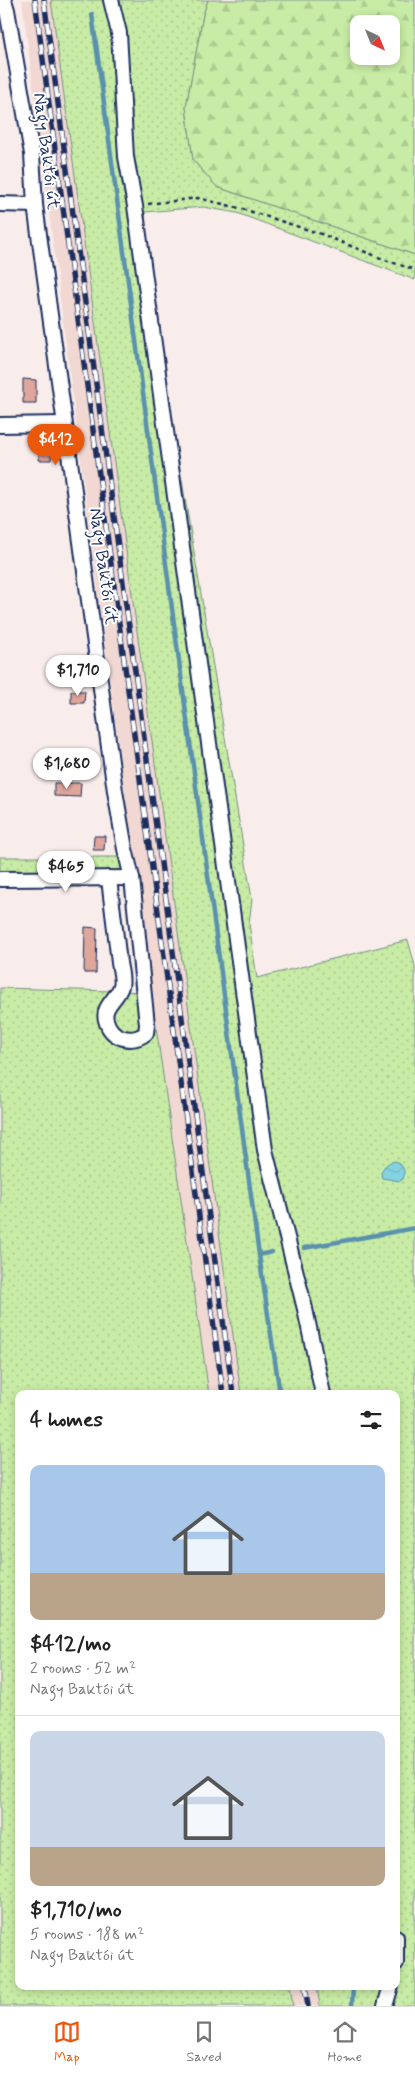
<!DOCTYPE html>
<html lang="en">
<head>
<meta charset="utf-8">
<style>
	:root { --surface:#fff; --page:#f6f6f6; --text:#222; --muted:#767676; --line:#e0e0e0; --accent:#ea580c }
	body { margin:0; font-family:Mynerve,sans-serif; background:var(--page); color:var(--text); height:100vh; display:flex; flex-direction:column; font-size:19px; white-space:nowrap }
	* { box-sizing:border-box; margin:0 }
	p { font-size:16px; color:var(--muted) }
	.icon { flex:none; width:28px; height:28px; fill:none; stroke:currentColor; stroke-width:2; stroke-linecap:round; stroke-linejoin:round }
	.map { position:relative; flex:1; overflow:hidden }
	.side { position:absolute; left:15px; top:1390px; width:385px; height:600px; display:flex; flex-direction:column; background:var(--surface); border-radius:10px; box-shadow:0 2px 8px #0003 }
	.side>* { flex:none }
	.needle { width:32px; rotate:137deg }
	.tools { position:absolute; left:350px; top:15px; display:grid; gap:10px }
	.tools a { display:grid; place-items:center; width:50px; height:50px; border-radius:10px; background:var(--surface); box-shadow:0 2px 8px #0003; font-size:25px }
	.price { position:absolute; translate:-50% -42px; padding:0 11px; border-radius:18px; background:#fff; color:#222; font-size:16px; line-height:32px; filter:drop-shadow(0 1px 2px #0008) }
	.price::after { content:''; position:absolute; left:50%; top:30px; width:15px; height:11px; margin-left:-8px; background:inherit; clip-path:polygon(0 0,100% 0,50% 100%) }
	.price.selected { background:var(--accent); color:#fff }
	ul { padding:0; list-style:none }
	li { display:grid; align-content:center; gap:10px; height:265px; padding:0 15px }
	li+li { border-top:1px solid var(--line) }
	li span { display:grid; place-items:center; height:155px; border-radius:10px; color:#555 }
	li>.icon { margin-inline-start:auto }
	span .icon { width:90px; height:90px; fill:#fffc; stroke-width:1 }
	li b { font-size:21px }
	h2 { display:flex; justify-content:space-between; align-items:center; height:60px; padding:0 15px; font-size:21px }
	.dock { display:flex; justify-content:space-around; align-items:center; height:70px; border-top:1px solid var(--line); background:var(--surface); font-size:14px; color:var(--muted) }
	.dock a { display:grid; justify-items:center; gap:2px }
	.dock .selected { color:var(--accent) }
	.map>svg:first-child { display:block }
	.built { fill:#f1d8d3 }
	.grass { fill:url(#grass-dots); stroke:#728e82 }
	.forest { fill:url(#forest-firs); stroke:#728e82; fill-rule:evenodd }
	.water { fill:url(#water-waves); stroke:#5a91ad }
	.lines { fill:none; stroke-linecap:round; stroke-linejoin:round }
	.stream { stroke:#5a91ad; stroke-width:4.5 }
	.building { fill:#dfa69b; stroke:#1b2f5e }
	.minor-casing { stroke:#1b2f5e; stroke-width:18 }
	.path { stroke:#1b2f5e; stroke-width:2.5; stroke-dasharray:4 4; stroke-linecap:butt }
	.minor { stroke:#fff; stroke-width:14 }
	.rail-casing { stroke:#1b2f5e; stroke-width:5.5 }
	.rail { stroke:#fff; stroke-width:4; stroke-dasharray:11; stroke-linecap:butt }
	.labels { text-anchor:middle; stroke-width:4; stroke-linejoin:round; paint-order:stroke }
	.street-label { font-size:18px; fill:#1b2f5e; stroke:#fff }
</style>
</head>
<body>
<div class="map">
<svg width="415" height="2006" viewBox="0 0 415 2006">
	<defs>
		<pattern id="grass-dots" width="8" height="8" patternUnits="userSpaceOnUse" patternTransform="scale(1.25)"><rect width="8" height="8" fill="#c8eca5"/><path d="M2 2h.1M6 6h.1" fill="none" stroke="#abcb90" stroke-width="1.8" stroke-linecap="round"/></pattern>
		<pattern id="forest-firs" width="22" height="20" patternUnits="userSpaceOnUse" patternTransform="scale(1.25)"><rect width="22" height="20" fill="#c8eca5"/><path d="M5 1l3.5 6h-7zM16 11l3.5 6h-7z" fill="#abcb90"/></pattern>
		<pattern id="water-waves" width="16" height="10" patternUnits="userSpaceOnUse" patternTransform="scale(1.25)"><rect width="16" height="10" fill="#84d3e1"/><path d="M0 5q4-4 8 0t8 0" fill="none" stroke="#71b5c3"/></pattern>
	</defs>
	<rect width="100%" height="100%" fill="#f9edeb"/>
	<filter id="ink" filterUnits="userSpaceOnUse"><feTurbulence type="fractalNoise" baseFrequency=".02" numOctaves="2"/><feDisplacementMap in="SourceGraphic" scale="10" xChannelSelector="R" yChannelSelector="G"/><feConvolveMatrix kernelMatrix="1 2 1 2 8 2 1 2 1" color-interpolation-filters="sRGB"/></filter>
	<g filter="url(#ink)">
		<g class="built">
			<path d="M22 0H51L241 1394H209L151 992 76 424Z"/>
			<path d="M290 1986H317L320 2006H293Z"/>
		</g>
		<g class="grass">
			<path d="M51 0H208L203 15 186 107 193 160 217 187 415 255V280L237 213 203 207 145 212 151 295 252 899 249 924 257 978 408 940 415 966V2006H320L317 1986H396V1394H241Z"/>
			<path d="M0 857H134L137 883 0 885Z"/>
			<path d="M0 988 151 992 209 1394H19V1986H290L293 2006H0Z"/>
		</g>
		<path class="forest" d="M208 0H415V255L217 187 193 160 186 107 203 15ZM359 24H391V56H359Z"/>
		<path class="water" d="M396 1161C403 1165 406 1172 403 1179L400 1181 382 1178 381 1173C384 1165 388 1162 396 1161Z"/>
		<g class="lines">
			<g class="stream">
				<path d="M92 14 259 1255 280 1394"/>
				<path d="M304 1248 415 1228"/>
				<path d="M259 1255 272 1252"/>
				<path d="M352 2006 353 1986"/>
			</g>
		</g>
		<g class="building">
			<path d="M23 379 36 380V403H23Z"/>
			<path d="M39 447 52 448 51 460H39Z"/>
			<path d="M71 691H85L84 703H71Z"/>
			<path d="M54 783H81L80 797 54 796Z"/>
			<path d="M94 836H105L104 850H93Z"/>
			<path d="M85 927 97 928 96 973H84Z"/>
		</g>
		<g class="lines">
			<g class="minor-casing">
				<g id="minor">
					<path d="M4 0 7 10 32 154 35 205 115 791 125 849 132 878 147 1025 146 1033C132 1044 111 1039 106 1020 102 1006 118 998 121 986 123 980 120 969 119 963 116 935 112 907 109 878"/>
					<path d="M111 0 119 33 126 157 135 206 265 1150 305 1309 323 1394"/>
					<path d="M0 204 35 205"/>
					<path d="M0 425 64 424"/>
					<path d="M0 879 132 878"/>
					<path d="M396 1937V1963"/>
					<path d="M385 2006 391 1986"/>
				</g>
			</g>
			<path class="path" d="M148 204 198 198 243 209 321 234 388 261 415 270"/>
			<use href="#minor" class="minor"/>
			<g class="rail-casing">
				<g id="rail">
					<path d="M35 0 223 1394"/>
					<path d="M44 0 233 1394"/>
					<path d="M305 1986 308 2006"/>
				</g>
			</g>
			<use href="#rail" class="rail"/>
		</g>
	</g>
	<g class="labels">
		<g class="street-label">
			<text transform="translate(47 151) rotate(83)" y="6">Nagy Baktói út</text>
			<text transform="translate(104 566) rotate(82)" y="6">Nagy Baktói út</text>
		</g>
	</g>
</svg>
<div class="tools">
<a><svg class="needle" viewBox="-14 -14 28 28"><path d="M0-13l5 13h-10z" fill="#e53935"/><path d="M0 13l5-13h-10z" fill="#767676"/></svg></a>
</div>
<b class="price selected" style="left:56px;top:466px">$412</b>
<b class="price" style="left:78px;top:697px">$1,710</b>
<b class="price" style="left:67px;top:790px">$1,680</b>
<b class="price" style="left:66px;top:893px">$465</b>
<section class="side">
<h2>4 homes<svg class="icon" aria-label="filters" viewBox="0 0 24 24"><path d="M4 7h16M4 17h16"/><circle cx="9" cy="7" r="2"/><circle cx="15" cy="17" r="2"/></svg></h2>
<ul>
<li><span style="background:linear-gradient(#a9c7e8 70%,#b9a48a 0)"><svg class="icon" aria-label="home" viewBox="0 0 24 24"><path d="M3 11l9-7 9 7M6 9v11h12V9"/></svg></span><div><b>$412/mo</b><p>2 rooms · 52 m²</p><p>Nagy Baktói út</p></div></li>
<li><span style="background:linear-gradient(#c9d6e8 75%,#b9a48a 0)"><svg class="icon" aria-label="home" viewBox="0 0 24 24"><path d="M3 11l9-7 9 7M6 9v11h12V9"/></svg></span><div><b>$1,710/mo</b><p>5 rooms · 188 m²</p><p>Nagy Baktói út</p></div></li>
</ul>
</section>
</div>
<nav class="dock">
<a class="selected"><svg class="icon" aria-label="map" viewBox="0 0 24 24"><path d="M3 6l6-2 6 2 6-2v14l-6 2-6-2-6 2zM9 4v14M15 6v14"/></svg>Map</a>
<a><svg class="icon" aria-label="saved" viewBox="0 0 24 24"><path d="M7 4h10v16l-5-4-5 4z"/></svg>Saved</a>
<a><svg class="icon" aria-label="home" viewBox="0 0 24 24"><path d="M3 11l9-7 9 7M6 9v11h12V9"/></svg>Home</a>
</nav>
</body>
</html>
